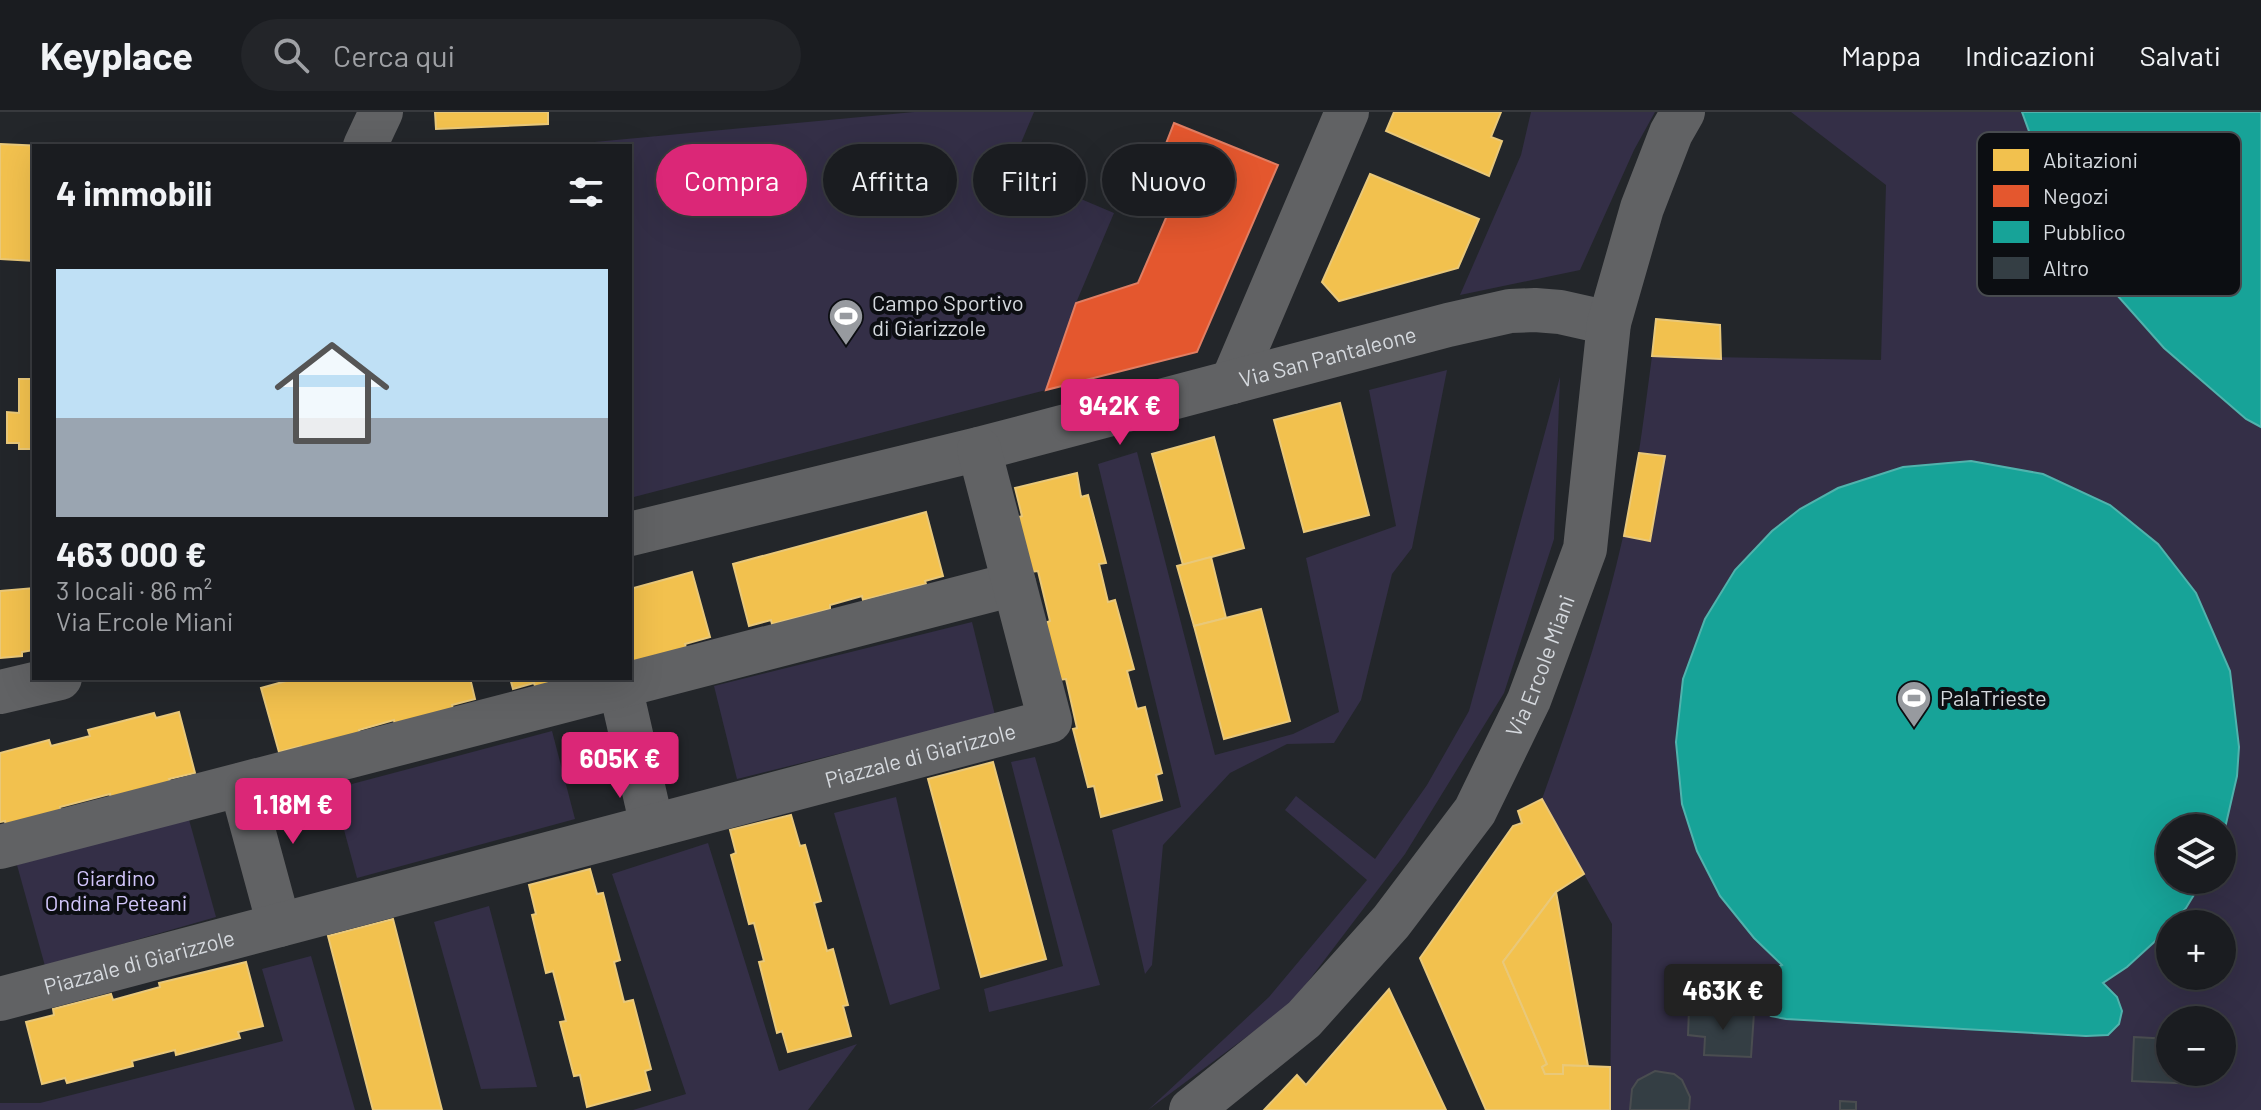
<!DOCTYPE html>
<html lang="it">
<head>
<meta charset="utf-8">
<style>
	:root { --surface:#1a1c20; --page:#232529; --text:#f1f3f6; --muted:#9fa1a5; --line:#383a3e; --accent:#db2777 }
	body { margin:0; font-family:Barlow,sans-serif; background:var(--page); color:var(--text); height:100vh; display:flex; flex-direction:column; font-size:30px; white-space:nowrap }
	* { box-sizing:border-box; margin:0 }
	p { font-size:26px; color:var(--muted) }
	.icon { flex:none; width:44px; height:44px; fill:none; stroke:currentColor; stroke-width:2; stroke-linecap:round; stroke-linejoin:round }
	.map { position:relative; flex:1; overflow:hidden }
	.sheet { position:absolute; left:32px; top:32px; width:600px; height:536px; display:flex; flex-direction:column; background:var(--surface); border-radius:0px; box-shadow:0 8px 32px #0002,0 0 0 2px var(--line) }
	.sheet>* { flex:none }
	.top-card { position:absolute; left:656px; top:32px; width:760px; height:72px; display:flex; gap:16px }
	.controls { position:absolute; left:2156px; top:702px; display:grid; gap:16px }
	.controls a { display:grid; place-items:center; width:80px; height:80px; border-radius:50%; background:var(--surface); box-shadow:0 8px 32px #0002,0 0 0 2px var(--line); font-size:40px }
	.price { position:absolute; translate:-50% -68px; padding:0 18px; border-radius:8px; background:var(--accent); color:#fff; font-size:26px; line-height:52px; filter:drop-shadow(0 2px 4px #0008) }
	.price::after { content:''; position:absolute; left:50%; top:48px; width:24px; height:18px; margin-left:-12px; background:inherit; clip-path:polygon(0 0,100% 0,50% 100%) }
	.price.current { background:#222; color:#fff }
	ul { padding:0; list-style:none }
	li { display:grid; align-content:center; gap:16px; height:424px; padding:0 24px }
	li span { display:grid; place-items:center; height:248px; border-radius:0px; color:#555 }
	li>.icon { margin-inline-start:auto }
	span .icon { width:144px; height:144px; fill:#fffc; stroke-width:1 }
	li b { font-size:34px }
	h2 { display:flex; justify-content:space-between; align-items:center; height:96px; padding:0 24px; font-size:34px }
	.chip { padding:0 28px; border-radius:36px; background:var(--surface); box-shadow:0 8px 32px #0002,0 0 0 2px var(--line); font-size:28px; line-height:72px }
	.chip.current { background:var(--accent); color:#fff }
	header { display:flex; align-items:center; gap:48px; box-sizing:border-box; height:112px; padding:0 40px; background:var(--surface); border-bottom:2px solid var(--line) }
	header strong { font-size:38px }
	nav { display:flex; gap:44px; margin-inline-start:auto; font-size:28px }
	.search { width:560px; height:72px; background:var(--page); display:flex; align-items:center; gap:20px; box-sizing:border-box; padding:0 28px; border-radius:44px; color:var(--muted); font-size:30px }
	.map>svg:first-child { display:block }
	.green { fill:#342f47; fill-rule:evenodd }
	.homes { fill:#f2c14e; stroke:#e9c879; stroke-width:2 }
	.shops { fill:#e4572e; stroke:#e07e63; stroke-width:2 }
	.public { fill:#17a398; stroke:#50b3ad; stroke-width:2 }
	.building { fill:#343e44; stroke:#4a4d50; stroke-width:2 }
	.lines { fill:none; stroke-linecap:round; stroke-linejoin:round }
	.minor { stroke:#616264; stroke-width:44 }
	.tertiary { stroke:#616264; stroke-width:44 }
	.labels { text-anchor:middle; stroke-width:8; stroke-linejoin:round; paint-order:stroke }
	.poi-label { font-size:22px; fill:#d5d9de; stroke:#0c0e12; text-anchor:start }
	.street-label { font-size:22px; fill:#d5d9de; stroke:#0c0e12 }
	.park-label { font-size:22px; fill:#d1c5fa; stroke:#0c0e12 }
	.key { fill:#0c0e12; stroke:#484b4f; stroke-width:2 }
	.key-label { font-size:22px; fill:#d5d9de }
</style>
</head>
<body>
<header>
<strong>Keyplace</strong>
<div class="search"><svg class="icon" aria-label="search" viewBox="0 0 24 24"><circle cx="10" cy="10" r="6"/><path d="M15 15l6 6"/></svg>Cerca qui</div>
<nav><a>Mappa</a><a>Indicazioni</a><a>Salvati</a></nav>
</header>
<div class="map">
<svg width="2261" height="998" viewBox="0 0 2261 998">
	<rect width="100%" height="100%" fill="#23262a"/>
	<g class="green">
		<path d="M914 0H1034L1010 57 1114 101 1076 191 1046 278 630 386V34H584V31Z"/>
		<path d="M1531 0H1655L1634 38 1580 158 1460 183 1521 43Z"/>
		<path d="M1791 0H2261V998H1610L1612 812 1542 687C1573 600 1603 514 1623 425 1637 365 1644 304 1652 244L1881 248 1886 73ZM2170 716H2222V768H2170ZM2170 812H2222V864H2170ZM2170 908H2222V960H2170Z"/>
		<path d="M1447 258 1412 436 1392 462 1361 588 1334 631 1287 632 1230 661 1163 733 1152 853 1145 862 1112 718 1181 695 1098 352 1137 340 1215 643 1293 622 1339 600 1306 446 1396 414 1369 278Z"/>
		<path d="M1560 265 1554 427 1504 581 1405 742 1291 892 1148 998 1269 885 1367 768 1285 698 1296 684 1375 747 1427 673 1469 599Z"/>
		<path d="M972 510 995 603 737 667 714 574Z"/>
		<path d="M552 619 575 707 357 766 333 677Z"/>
		<path d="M1035 645 1100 873 989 900 984 877 1063 854 1011 650Z"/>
		<path d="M896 685 940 877 890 893 834 701Z"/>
		<path d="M188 704 216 805 45 854 17 753Z"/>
		<path d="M708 731 779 959 857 932 808 998H633L686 982 612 762Z"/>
		<path d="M489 794 537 975 481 977 434 810Z"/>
		<path d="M311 844 355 998H0V991H40L283 929 262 857Z"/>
	</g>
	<g class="homes">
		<path d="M435 0H548V12L436 17Z"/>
		<path d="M1394 0H1501L1491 25 1502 29 1489 64 1386 19Z"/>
		<path d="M0 32 44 34H34V149L0 147Z"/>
		<path d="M1370 62 1479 107 1458 156 1339 189 1322 170Z"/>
		<path d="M1656 207 1720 213 1721 247 1652 244Z"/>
		<path d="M19 267H34V337H19V331H7V300L19 301Z"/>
		<path d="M1340 291 1369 403 1304 420 1274 308Z"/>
		<path d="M1214 325 1244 436 1183 453 1152 342Z"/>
		<path d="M1639 341 1665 344 1650 429 1624 424Z"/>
		<path d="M1077 361 1081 385 1088 383 1106 451 1099 452 1108 490 1115 488 1134 557 1127 559 1137 597 1145 595 1162 661 1156 663 1162 688 1101 705 1094 674 1088 675 1073 617 1077 616 1066 567 1059 568 1045 511 1050 509 1038 459 1031 460 1016 406 1022 404 1015 376Z"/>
		<path d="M926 400 943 464 925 469 926 472 863 488 862 484 830 493V497L772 512 771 508 749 514 733 452Z"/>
		<path d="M1211 445 1226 506 1194 514 1177 454Z"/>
		<path d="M692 460 710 525 685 532 686 536 630 551V477Z"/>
		<path d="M34 476V538L22 540V544L0 546V479Z"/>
		<path d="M1261 497 1290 609 1224 627 1194 514Z"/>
		<path d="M297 566H470L475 587 452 593 453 597 395 613 394 608 359 618 360 622 302 637 301 634 279 640 261 576Z"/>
		<path d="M510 566H575L536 577 534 571 513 577Z"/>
		<path d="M179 600 195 661 169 667 171 671 111 687 110 682 60 695 61 700 6 714 5 709 0 710V641L49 628 51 634 90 624 88 618 154 601 156 606Z"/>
		<path d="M993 650 1046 847 981 865 928 667Z"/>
		<path d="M1542 687 1584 762 1556 780 1503 850 1547 952 1542 955 1545 962H1563V953L1610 955V998H1486L1420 846 1513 714 1522 711 1518 699Z"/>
		<path d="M791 703 800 734 805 733 821 789 814 791 827 839 833 837 848 893 843 894 851 924 788 940 782 919 777 921 759 850 764 849 754 811 749 812 731 743 736 741 730 718Z"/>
		<path d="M590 757 597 782 603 781 620 848 614 850 624 890 633 888 651 957 645 959 650 978 587 995 580 963 574 964 560 910 566 909 553 859 546 861 532 803 536 802 529 773Z"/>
		<path d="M1556 780 1588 954 1563 953V962H1545L1542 955 1547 952 1503 850Z"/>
		<path d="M393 807 442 998H373L328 824Z"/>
		<path d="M246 850 263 914 238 920 240 926 176 943 175 938 132 949 133 954 67 971 65 966 42 972 26 910 54 903 53 897 111 882 113 888 160 875 159 871Z"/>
		<path d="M1389 877 1446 998H1264L1297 963 1306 973Z"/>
	</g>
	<path class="shops" d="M1174 11 1278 53 1197 240 1046 278 1076 191 1138 171 1178 78 1153 65Z"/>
	<g class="public">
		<path d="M2022 0H2261V315L2246 307 2164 236 2100 164 2054 88Z"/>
		<path d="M1971 349 2043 362 2110 393 2158 432 2196 481 2230 559 2239 635 2237 664 2223 725 2222 727V716H2170V768H2203L2186 796 2163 822 2127 855 2103 871 2117 885 2122 899 2119 912 2108 923 2086 924 1786 907 1771 904 1762 897 1759 874 1771 859 1782 853 1754 826 1720 784 1697 739 1682 692 1676 630 1683 567 1705 507 1735 458 1772 419 1800 397 1838 376 1903 355Z"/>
	</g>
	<g class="building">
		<path d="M1689 898 1754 901 1751 945 1704 943 1705 925 1688 923Z"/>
		<path d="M2134 925 2170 927V960H2197L2196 972 2132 969Z"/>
		<path d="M1655 959 1674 962 1682 968 1690 985 1689 998H1630L1632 977 1638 968Z"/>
		<path d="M1840 989 1856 990V998H1840Z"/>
	</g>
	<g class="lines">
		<g class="minor">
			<path d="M365 34 381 0"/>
			<path d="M1232 270 1347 0"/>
			<path id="s1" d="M630 422 979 337 1448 213 1510 199 1535 198 1560 200 1609 211"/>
			<path d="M620 574 652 714"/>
			<path d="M0 580 60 566"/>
			<path d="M241 673 279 813"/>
			<path d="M0 735 1014 472"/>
			<path id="s2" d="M0 887 1050 609 979 337"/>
		</g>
		<path class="tertiary" id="s3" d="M1191 998 1304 907 1391 810 1475 699 1529 588 1585 437 1609 211 1642 96 1671 21 1683 0"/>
	</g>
	<defs>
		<g id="stadium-pin" transform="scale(1.8)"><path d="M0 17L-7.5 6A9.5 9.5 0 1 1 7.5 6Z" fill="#979a9f" stroke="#0c0e12"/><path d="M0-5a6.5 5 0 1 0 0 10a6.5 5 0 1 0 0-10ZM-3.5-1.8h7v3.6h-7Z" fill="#fff"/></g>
	</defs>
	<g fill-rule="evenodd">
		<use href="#stadium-pin" x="846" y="204"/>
		<use href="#stadium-pin" x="1914" y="586"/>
	</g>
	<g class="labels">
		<g class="poi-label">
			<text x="872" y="199">Campo Sportivo<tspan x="872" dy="25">di Giarizzole</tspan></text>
			<text x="1940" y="594">PalaTrieste</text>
		</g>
		<g class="street-label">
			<text dy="8" stroke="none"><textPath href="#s1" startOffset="720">Via San Pantaleone</textPath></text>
			<text dy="8" stroke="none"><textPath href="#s3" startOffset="574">Via Ercole Miani</textPath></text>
			<text dy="8" stroke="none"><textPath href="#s2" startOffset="952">Piazzale di Giarizzole</textPath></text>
			<text dy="8" stroke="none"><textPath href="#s2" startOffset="144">Piazzale di Giarizzole</textPath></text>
		</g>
		<g class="park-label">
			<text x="116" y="774">Giardino<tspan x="116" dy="25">Ondina Peteani</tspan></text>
		</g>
	</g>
	<rect x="1977" y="20" width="264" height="164" rx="12" class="key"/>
	<rect x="1993" y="37" width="36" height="22" fill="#f2c14e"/>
	<rect x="1993" y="73" width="36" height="22" fill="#e4572e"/>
	<rect x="1993" y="109" width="36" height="22" fill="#17a398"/>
	<rect x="1993" y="145" width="36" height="22" fill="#343e44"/>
	<g class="key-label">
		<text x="2043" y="56">Abitazioni</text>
		<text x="2043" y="92">Negozi</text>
		<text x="2043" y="128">Pubblico</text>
		<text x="2043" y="164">Altro</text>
	</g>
</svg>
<div class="controls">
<a><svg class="icon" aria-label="layers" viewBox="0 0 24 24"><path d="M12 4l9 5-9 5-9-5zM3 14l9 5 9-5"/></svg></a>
<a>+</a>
<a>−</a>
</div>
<b class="price" style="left:1120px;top:335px">942K €</b>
<b class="price" style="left:620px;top:688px">605K €</b>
<b class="price" style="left:293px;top:734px">1.18M €</b>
<b class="price current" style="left:1723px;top:920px">463K €</b>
<div class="top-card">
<a class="chip current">Compra</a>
<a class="chip">Affitta</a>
<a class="chip">Filtri</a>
<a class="chip">Nuovo</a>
</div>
<section class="sheet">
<h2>4 immobili<svg class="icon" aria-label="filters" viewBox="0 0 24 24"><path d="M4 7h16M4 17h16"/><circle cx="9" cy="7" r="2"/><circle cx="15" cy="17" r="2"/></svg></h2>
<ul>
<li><span style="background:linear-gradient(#bfe0f5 60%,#9aa5b1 0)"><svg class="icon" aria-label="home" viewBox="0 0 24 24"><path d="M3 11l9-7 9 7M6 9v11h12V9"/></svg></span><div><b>463 000 €</b><p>3 locali · 86 m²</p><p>Via Ercole Miani</p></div></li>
</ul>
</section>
</div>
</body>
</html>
